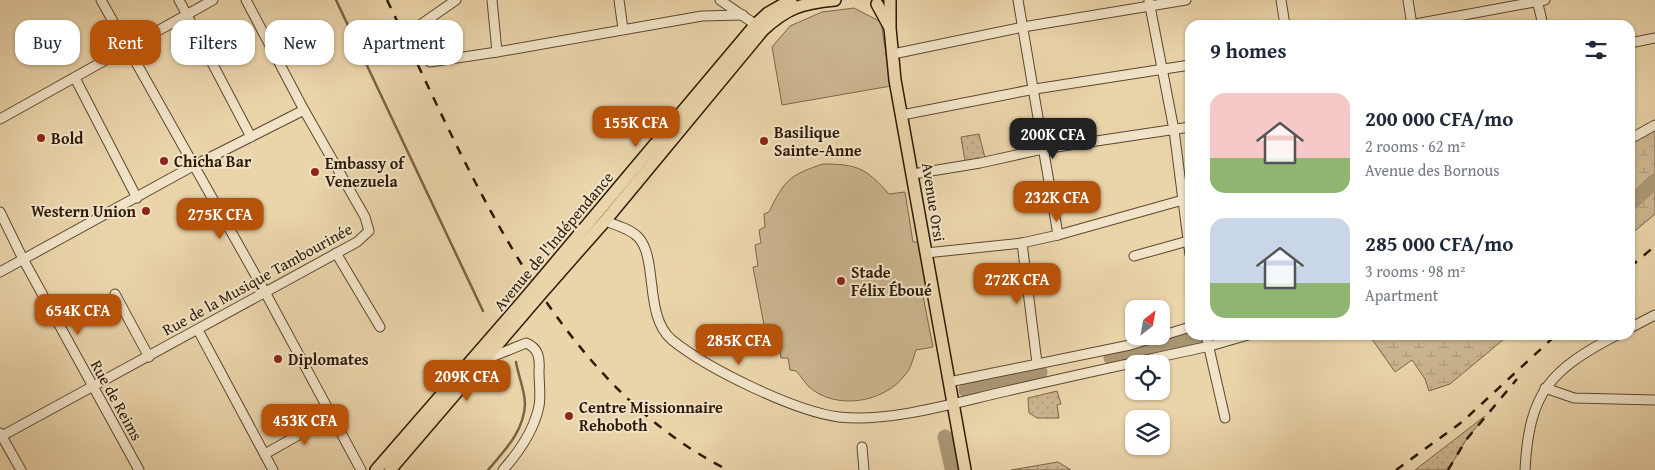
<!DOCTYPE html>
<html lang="en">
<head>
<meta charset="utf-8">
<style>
	:root { --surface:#fff; --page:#f6f6f7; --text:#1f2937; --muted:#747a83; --accent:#b45309 }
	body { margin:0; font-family:"Gentium Book Plus",serif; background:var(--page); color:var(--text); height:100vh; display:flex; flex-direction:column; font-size:19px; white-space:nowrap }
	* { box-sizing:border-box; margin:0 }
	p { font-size:16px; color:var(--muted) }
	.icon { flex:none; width:28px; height:28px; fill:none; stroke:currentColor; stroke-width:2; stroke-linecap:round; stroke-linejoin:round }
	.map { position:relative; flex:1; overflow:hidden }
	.drawer { position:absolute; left:1185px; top:20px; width:450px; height:320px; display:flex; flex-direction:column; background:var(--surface); border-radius:15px; box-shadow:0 1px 4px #0004 }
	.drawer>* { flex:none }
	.hud { position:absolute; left:15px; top:20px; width:475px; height:45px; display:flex; gap:10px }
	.needle { width:32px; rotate:31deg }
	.buttons { position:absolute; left:1125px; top:300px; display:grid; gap:10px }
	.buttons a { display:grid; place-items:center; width:45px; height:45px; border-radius:10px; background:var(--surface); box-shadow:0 1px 4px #0004; font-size:25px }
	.price { position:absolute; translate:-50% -42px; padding:0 11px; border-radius:10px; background:var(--accent); color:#fff; font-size:16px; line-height:32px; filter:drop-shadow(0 1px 2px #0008) }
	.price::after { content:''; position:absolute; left:50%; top:30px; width:15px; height:11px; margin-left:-8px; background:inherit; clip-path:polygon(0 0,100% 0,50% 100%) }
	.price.selected { background:#222; color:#fff }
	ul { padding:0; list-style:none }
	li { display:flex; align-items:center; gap:15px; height:125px; padding:0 25px }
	li span { display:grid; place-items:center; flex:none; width:140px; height:100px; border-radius:15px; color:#555 }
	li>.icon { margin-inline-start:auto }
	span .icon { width:60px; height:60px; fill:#fffc; stroke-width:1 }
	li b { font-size:21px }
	h2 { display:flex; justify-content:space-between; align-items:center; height:60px; padding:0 25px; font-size:21px }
	.chip { padding:0 18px; border-radius:15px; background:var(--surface); box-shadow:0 1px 4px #0004; font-size:18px; line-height:45px }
	.chip.selected { background:var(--accent); color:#fff }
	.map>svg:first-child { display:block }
	.grass { fill:url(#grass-dots); stroke:#7c674a }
	.wetland { fill:url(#wetland-marsh); stroke:#7c674a }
	.park { fill:#cab48e; stroke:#7c674a }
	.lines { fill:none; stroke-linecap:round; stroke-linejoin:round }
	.stream { stroke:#786448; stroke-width:2.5 }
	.river { stroke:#aa9573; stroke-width:15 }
	.minor-casing { stroke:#5d4830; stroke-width:11 }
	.major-casing { stroke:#2e1a07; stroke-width:14 }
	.minor { stroke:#f1e3c8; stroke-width:9 }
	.major { stroke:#ead4aa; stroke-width:11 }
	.rail { stroke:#2e1a07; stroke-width:2.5; stroke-dasharray:9 9; stroke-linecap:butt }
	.major-bridge-casing { stroke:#2e1a07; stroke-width:14; stroke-linecap:butt }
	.major-bridge { stroke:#ead4aa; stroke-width:11 }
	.poi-dot { fill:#8f2418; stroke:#f1e3c8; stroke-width:2 }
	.labels { text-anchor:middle; stroke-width:4; stroke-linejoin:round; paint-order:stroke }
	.poi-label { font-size:16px; font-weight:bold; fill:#2e1a07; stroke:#f1e3c8; text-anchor:start }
	.street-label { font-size:16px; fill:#2e1a07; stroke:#f1e3c8 }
</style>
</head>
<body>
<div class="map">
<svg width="1655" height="470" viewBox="0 0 1655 470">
	<defs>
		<pattern id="grass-dots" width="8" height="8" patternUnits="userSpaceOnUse" patternTransform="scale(1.25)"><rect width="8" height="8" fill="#cab48e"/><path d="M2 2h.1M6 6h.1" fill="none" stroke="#ae9a79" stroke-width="1.8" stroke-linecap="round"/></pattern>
		<pattern id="wetland-marsh" width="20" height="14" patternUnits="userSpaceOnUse" patternTransform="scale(1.25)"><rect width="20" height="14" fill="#cab48e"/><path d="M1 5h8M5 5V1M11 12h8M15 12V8" fill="none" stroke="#ae9a79"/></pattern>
	</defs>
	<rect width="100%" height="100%" fill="#ead4aa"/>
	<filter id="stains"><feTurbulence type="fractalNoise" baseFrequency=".004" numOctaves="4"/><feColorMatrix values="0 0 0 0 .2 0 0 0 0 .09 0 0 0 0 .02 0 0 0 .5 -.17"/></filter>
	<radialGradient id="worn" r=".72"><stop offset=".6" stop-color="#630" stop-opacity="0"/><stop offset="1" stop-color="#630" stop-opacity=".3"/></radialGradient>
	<g class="grass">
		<path d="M979 134 985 158 965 161 961 137Z"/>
		<path d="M1057 391 1061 404 1057 405 1059 418H1037L1029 413 1028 398Z"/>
		<path d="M1485 416 1466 440 1448 470H1415Z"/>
		<path d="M1058 462 1071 470H1011Z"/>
	</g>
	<g class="wetland">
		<path d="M1655 125V214L1630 235V140Z"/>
		<path d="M1369 335H1509L1450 384 1429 391 1425 379 1412 360 1395 372Z"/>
	</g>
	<g class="park">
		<path d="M854 8 881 22 891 86 782 105 772 47 790 26 822 12Z"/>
		<path d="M823 164C857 164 866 168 889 194L905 192 913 242H919L929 295 923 296 933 347 916 350C913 358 911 369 905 375 884 403 835 411 808 386 804 381 800 375 796 371L790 370 788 358H781L779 346 773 347 769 324 764 325 753 267 758 266 755 245 761 243 759 230 765 227 764 214 769 212C784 181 789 175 823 164Z"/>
	</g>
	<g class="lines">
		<g class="stream">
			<path d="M336 0 483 311"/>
			<path d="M488 470C505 450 524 431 525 404 525 391 518 375 516 362"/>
		</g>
		<g class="river">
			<path d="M1630 204 1655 181"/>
			<path d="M1111 358 1198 338"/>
			<path d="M966 390 1040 372"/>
			<path d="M945 437 952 468"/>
		</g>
		<g class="minor-casing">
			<g id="minor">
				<path d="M101 0 265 292 361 470"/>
				<path d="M179 0 251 137"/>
				<path d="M492 0 497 52"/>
				<path d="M619 0 623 29"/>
				<path d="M720 0 759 27"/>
				<path d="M1018 0 1058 235"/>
				<path d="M1281 0 1285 25"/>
				<path d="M1408 0 1412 25"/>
				<path d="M1537 0 1543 25"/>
				<path d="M1149 1 1174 130 1190 255"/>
				<path d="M420 25 456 0"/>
				<path d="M1410 25 1545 0"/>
				<path d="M1630 43 1655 38"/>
				<path d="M893 54 1023 27 1186 0"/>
				<path d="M430 62 497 52 702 16 743 15"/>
				<path d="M75 78 137 198"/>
				<path d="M902 115 1035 89 1190 65"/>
				<path d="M0 119 213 0"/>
				<path d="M1630 139 1655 125"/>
				<path d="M913 174 980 163 1043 149 1190 127"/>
				<path d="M0 212 23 259 139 470"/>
				<path d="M605 221C616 225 631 229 639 238 658 260 644 317 672 340 708 369 794 411 839 417 890 423 957 402 1007 391 1074 375 1142 361 1210 346L1248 335"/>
				<path d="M1022 243 1037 363"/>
				<path d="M336 253 380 327"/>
				<path d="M926 253 1022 243 1058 235 1190 198"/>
				<path d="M1134 256 1188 241"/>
				<path d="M0 272 193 166 304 110"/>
				<path d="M115 294 149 357"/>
				<path d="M1630 328 1655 315"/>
				<path d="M198 330 273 470"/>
				<path d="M1206 335 1225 418"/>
				<path d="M1161 336 1190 327"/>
				<path d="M489 358 526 343C539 348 540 359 539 371 539 383 541 396 539 406 534 431 519 452 503 470"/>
				<path d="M949 382 1130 345 1160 336"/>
				<path d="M1545 388 1574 398 1655 400"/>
				<path d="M0 433 21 470"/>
				<path d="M0 437 357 242 369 231 365 217 304 110 246 0"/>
				<path d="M862 447 864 470"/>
				<path d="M265 454 332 416"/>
				<path d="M1525 470C1529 392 1550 370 1617 335"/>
			</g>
		</g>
		<g class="major-casing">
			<g id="major">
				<path d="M890 0V28L895 80 965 470"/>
				<path d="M877 4 889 26"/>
				<path d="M539 282 756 24 768 13 791 0"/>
				<path d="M546 288 605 221 763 30C787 8 802 3 835 0"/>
				<path d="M376 470 516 309"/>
				<path d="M390 470 522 316"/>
			</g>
		</g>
		<use href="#minor" class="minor"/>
		<use href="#major" class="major"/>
		<g class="rail">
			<path d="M387 0C468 167 552 382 728 470"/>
			<path d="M1630 267 1655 246"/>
			<path d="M1396 470 1462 422 1556 335"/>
			<path d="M1448 470 1466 440 1517 379"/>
		</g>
		<g class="major-bridge-casing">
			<g id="major-bridge">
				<path d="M516 309 539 282"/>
				<path d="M522 316 546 288"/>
			</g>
		</g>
		<use href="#major-bridge" class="major-bridge"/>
	</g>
	<g class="poi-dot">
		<circle cx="41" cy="138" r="5"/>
		<circle cx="764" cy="141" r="5"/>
		<circle cx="164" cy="161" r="5"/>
		<circle cx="315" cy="172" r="5"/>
		<circle cx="146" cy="211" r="5"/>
		<circle cx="841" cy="281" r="5"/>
		<circle cx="278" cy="359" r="5"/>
		<circle cx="569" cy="416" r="5"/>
	</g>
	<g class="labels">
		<g class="poi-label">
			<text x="774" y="138">Basilique<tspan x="774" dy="18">Sainte-Anne</tspan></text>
			<text x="51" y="144">Bold</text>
			<text x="174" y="167">Chicha Bar</text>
			<text x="325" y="169">Embassy of<tspan x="325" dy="18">Venezuela</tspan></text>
			<text x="136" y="217" text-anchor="end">Western Union</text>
			<text x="851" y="278">Stade<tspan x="851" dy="18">Félix Éboué</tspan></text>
			<text x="288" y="365">Diplomates</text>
			<text x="579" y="413">Centre Missionnaire<tspan x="579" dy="18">Rehoboth</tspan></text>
		</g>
		<g class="street-label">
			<text transform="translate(934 202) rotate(81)" y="6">Avenue Orsi</text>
			<text transform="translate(553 241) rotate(-50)" y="6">Avenue de l'Indépendance</text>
			<text transform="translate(257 279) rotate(-29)" y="6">Rue de la Musique Tambourinée</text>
			<text transform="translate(117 400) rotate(61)" y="6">Rue de Reims</text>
		</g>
	</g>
	<rect width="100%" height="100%" filter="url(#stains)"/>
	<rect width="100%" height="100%" fill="url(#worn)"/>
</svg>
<div class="buttons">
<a><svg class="needle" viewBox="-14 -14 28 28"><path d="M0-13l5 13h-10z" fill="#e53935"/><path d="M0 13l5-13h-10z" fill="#747a83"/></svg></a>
<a><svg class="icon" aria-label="locate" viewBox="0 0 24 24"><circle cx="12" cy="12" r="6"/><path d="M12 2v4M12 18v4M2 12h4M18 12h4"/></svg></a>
<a><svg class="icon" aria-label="layers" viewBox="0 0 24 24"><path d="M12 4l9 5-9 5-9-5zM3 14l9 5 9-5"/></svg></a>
</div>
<b class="price" style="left:636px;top:148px">155K CFA</b>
<b class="price selected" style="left:1053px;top:160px">200K CFA</b>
<b class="price" style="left:1057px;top:223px">232K CFA</b>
<b class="price" style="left:220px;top:240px">275K CFA</b>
<b class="price" style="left:1017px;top:305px">272K CFA</b>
<b class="price" style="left:78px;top:336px">654K CFA</b>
<b class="price" style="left:739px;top:366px">285K CFA</b>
<b class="price" style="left:467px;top:402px">209K CFA</b>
<b class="price" style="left:305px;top:446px">453K CFA</b>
<div class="hud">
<a class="chip">Buy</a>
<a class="chip selected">Rent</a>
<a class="chip">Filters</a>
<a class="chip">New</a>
<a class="chip">Apartment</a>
</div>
<section class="drawer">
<h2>9 homes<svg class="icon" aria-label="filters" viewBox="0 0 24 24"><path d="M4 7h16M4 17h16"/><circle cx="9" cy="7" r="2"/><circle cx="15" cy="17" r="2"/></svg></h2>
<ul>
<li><span style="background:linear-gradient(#f6c9c9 65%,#8fb573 0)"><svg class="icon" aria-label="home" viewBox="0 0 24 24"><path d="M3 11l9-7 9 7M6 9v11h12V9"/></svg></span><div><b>200 000 CFA/mo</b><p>2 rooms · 62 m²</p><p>Avenue des Bornous</p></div></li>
<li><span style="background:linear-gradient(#c9d6e8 65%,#8fb573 0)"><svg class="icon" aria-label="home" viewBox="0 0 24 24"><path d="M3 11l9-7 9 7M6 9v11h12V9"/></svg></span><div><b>285 000 CFA/mo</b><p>3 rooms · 98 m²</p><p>Apartment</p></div></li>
</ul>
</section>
</div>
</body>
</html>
